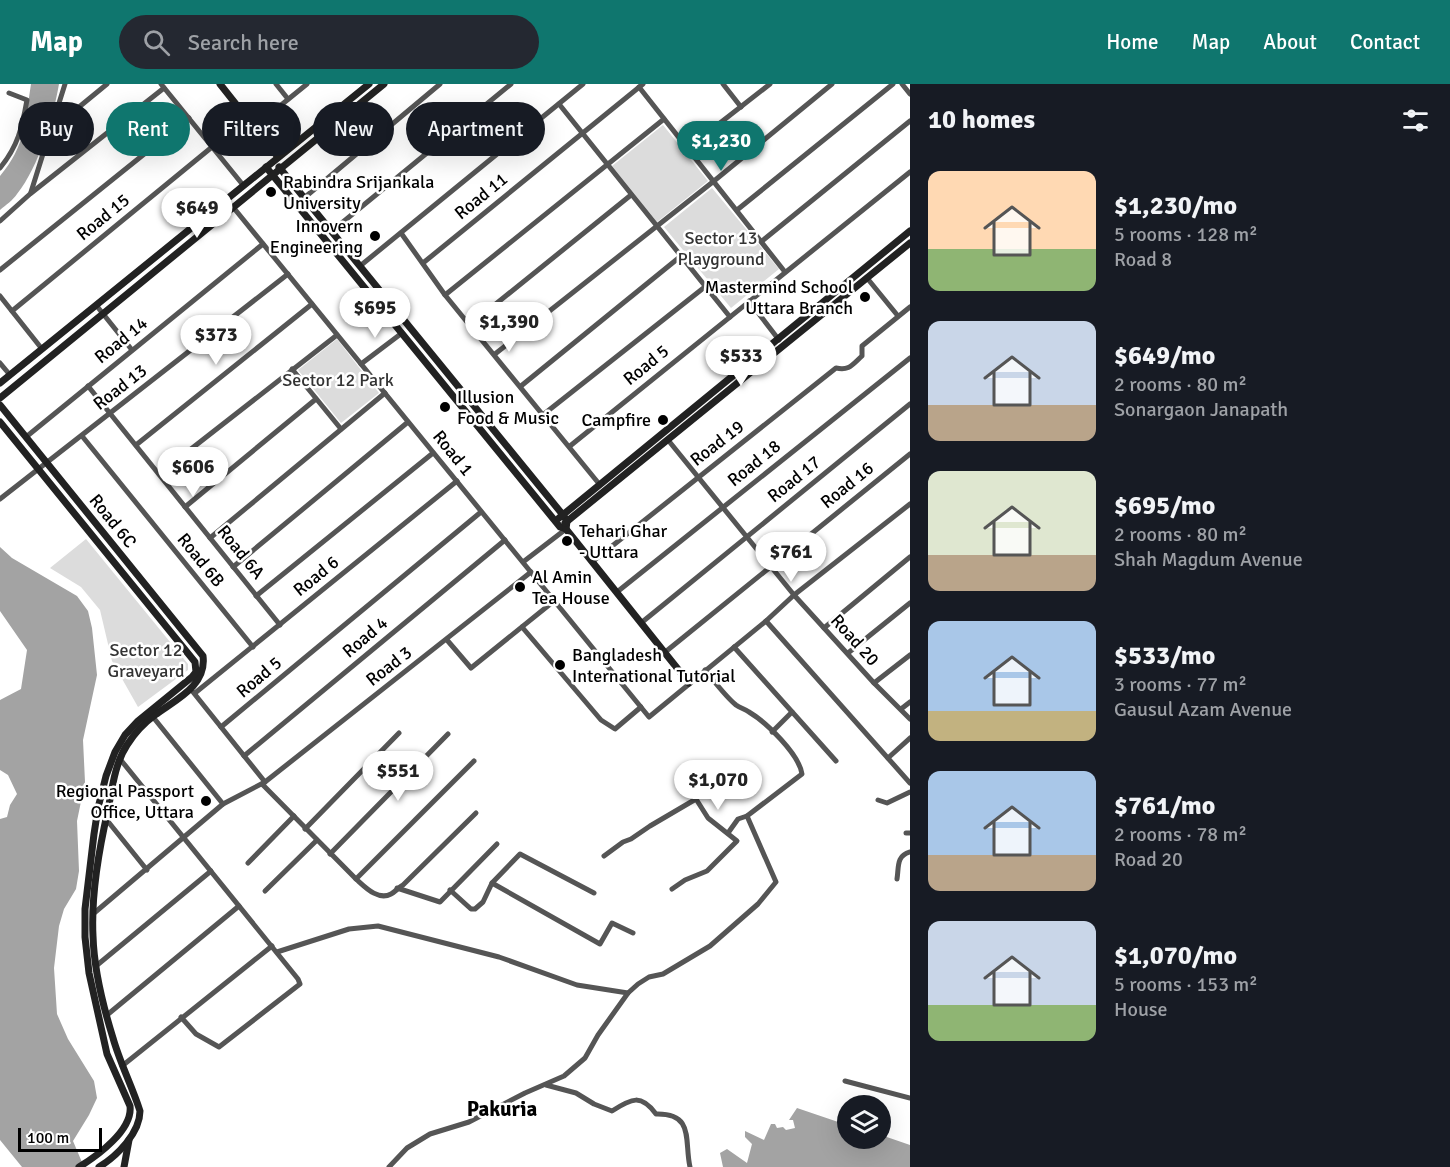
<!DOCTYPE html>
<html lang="en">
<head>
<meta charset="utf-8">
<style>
	:root { --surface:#171b24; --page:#242831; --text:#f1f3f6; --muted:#9ea1a6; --accent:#0f766e }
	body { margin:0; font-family:Signika,sans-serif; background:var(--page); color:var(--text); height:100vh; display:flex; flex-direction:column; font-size:22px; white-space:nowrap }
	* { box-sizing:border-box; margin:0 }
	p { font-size:20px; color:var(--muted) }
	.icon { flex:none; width:33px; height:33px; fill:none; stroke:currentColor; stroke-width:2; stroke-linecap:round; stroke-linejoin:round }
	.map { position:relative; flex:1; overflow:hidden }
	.drawer { display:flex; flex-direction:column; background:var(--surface); width:540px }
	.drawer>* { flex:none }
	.hud { position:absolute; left:18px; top:18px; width:570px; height:54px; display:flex; gap:12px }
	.controls { position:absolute; left:837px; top:1011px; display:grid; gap:12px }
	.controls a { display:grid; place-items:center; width:54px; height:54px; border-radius:50%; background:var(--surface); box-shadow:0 6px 24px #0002; font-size:30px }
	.scale { position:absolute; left:18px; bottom:15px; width:84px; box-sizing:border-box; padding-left:6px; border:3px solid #000; border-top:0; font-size:16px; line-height:21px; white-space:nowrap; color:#000; -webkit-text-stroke:4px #fff; paint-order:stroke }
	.price { position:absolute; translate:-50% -51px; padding:0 14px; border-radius:21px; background:#fff; color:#222; font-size:20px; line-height:39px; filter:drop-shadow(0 2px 3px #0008) }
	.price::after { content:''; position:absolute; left:50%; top:36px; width:18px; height:14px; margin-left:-9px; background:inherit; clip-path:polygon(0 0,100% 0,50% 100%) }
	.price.on { background:var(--accent); color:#fff }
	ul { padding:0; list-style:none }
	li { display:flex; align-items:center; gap:18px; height:150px; padding:0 18px }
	li span { display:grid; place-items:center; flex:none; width:168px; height:120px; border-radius:12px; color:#555 }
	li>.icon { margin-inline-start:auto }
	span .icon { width:72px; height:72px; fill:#fffc; stroke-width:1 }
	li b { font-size:26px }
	h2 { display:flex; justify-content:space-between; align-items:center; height:72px; padding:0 18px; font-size:26px }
	.pill { padding:0 21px; border-radius:27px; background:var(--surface); box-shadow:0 6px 24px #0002; font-size:21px; line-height:54px }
	.pill.on { background:var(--accent); color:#fff }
	header { display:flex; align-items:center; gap:36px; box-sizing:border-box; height:84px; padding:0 30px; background:var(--accent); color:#fff }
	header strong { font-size:28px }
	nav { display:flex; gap:33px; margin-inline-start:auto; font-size:21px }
	.search { width:420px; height:54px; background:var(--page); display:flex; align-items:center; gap:15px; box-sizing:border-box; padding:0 21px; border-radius:33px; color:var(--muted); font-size:22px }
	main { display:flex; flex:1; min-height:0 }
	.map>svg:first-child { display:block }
	.green { fill:#dcdcdc }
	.water { fill:#a3a3a3 }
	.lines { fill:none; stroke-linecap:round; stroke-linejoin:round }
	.street { stroke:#555; stroke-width:5 }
	.secondary { stroke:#222; stroke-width:7 }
	.poi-dot { fill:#000; stroke:#fff; stroke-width:2 }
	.labels { text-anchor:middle; stroke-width:5; stroke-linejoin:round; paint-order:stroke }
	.poi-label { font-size:18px; fill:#000; stroke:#fff; text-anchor:start }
	.street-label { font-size:18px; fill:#000; stroke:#fff }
	.park-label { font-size:18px; fill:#333; stroke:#fff }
	.quarter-label { font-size:21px; font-weight:bold; fill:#000; stroke:#fff }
</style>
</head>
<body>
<header>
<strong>Map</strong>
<div class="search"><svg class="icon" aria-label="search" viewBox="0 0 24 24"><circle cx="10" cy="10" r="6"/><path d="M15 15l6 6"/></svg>Search here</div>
<nav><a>Home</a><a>Map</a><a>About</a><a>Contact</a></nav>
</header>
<main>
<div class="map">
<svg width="910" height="1083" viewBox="0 0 910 1083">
	<rect width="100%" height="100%" fill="#fff"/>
	<g class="green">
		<path d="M663 41 708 97 657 138 612 82Z"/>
		<path d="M712 104 779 185 731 224 664 143Z"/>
		<path d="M337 255 379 309 341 339 298 286Z"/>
		<path d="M86 455 188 580V586L138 623 112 577 100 526 81 503 50 484Z"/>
	</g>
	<g class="water">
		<path d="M31 0H59C53 34 39 82 17 110 13 116 6 121 0 126V92C26 61 25 38 31 0Z"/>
		<path d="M0 463 12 474 77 512 88 527 92 544 97 591 83 656 85 698 77 737 79 787 76 805 64 825 59 842 54 884 57 930 68 955 94 997 97 1014 89 1031 73 1057 84 1083H22L0 1056V735L7 733 10 721 17 710 8 691 0 686V616L21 605 27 566 0 527Z"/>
		<path d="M797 1024 847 1041 848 1054H880L881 1051 910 1061V1083H723L720 1069 727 1065 747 1079 752 1060 745 1053V1047L764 1056 771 1040H775L777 1044 783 1043 786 1046 795 1044 793 1036H789Z"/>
	</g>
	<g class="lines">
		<g class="street">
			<path d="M161 0 243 101"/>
			<path d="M276 0 288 15"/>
			<path d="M723 0 741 23"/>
			<path d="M902 0 910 10"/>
			<path d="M639 3 785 188"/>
			<path d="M559 20 730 233"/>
			<path d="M62 37 107 0"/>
			<path d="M254 43 307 0"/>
			<path d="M688 64 770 0"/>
			<path d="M0 84C18 62 22 44 27 16L9 9"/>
			<path d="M31 108 65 0"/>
			<path d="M304 114 440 0"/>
			<path d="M233 123 649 633 766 537 794 511 910 420"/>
			<path d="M737 126 893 0"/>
			<path d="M0 137 30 110 164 4"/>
			<path d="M332 147 511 0"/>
			<path d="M401 149 445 211 600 401"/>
			<path d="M762 157 910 37"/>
			<path d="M423 179 643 0"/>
			<path d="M360 182 583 0"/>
			<path d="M0 186 189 34"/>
			<path d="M867 194 898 232"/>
			<path d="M445 211 664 35"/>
			<path d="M0 212 42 265"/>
			<path d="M749 217 779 256"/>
			<path d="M96 221 132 266"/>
			<path d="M12 227 212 63"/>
			<path d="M471 240 631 111"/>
			<path d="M495 270 714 97 832 0"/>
			<path d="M0 279 10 291"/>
			<path d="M361 280 402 249"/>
			<path d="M292 285 341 345"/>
			<path d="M88 302 280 541"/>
			<path d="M521 302 681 172"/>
			<path d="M544 330 706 202"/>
			<path d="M82 352 253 563"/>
			<path d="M26 353 263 160"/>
			<path d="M668 356 794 511 874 599 910 635"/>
			<path d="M136 361 312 220"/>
			<path d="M570 362 910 88"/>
			<path d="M159 390 337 251"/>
			<path d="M0 415 288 190"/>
			<path d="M185 423 316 315"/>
			<path d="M210 454 385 309"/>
			<path d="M523 478 566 445"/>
			<path d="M592 478 836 284C849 287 852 281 862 272V262L910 223"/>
			<path d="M233 483 408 338"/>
			<path d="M617 508 910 274"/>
			<path d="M256 512 433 369"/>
			<path d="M766 537 910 699"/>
			<path d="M641 539 910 320"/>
			<path d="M522 543 601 636 615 645 641 623"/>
			<path d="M824 544 910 473"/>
			<path d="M447 556 471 584 554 517"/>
			<path d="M734 563 836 677"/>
			<path d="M664 569 910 370"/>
			<path d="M848 569 910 519"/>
			<path d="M705 586C715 598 725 612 736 621 740 624 745 625 749 628 766 638 799 670 802 690L747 732 738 735 728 749"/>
			<path d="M874 599 910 571"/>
			<path d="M193 608 265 698"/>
			<path d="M195 609 457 397"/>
			<path d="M901 625 910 618"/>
			<path d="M153 633 223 720"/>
			<path d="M221 643 481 428"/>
			<path d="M772 648 792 628"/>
			<path d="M244 672 505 456"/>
			<path d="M888 674 910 654"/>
			<path d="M120 675 298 895 300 900 219 963 196 950 181 933"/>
			<path d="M262 700 356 795C365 803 378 817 391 810 395 808 399 803 403 801L476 729"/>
			<path d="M878 716 887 719 910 708"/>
			<path d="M106 735 147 786"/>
			<path d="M305 745 399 649"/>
			<path d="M906 749H910"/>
			<path d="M330 770 448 650"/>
			<path d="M604 772 623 758 631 755 650 742 696 715 708 734 737 757 707 787 685 796 672 805"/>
			<path d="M248 779 294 732"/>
			<path d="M356 795 474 677"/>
			<path d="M897 795C899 783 896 772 910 768"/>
			<path d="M492 799 600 860 612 839 633 849"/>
			<path d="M397 804 440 818 497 760"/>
			<path d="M450 806 471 825H475L483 818 492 799 520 770 594 809"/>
			<path d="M265 807 317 756"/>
			<path d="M93 830 223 720 265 698 531 488"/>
			<path d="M277 868 349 845 378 842 499 873 577 901 628 909"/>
			<path d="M96 882 211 787"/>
			<path d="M107 931 239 822"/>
			<path d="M122 982 272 862"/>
			<path d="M845 997 910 1014"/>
			<path d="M546 1001 576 1009 594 1020 612 1027C632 1014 641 1010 656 1030 695 1029 684 1057 690 1083"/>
			<path d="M389 1083 407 1064 430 1050 469 1038 525 1009 564 992 585 974 598 951 628 909 638 900 649 893 663 890 710 862 758 820 776 798 747 732"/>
		</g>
		<g class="secondary">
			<path d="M220 0 278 73"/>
			<path d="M266 83 560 443 566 445 689 599"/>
			<path d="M279 83 563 431 567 437 566 445"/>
			<path d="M0 299 369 0"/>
			<path d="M0 314 384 0"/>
			<path d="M0 321 203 572C207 602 175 616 155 631 144 639 134 650 127 661 115 679 112 705 108 726 99 765 91 812 93 852 94 886 103 922 113 954 120 979 132 1002 140 1027 140 1049 117 1072 99 1083"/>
			<path d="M0 338 195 578 196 588 192 593 138 637 125 651 115 668 106 692 98 724 94 750 85 825V853L89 889 107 970 130 1022C133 1046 97 1072 79 1083"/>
			<path d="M559 434 910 147"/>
			<path d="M565 439 910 159"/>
			<path d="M124 1083 129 1056"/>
		</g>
	</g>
	<g class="poi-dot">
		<circle cx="271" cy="108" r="6"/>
		<circle cx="375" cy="152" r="6"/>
		<circle cx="865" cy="213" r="6"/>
		<circle cx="445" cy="323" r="6"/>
		<circle cx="663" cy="336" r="6"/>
		<circle cx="567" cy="457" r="6"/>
		<circle cx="520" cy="503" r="6"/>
		<circle cx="560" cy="581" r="6"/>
		<circle cx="206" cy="717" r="6"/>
	</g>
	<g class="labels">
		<g class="poi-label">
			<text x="283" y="104">Rabindra Srijankala<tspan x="283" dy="21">University</tspan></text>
			<text x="363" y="148" text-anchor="end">Innovern<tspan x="363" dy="21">Engineering</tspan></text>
			<text x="853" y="209" text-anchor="end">Mastermind School<tspan x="853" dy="21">Uttara Branch</tspan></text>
			<text x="457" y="319">Illusion<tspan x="457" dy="21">Food &amp; Music</tspan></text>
			<text x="651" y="342" text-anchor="end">Campfire</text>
			<text x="579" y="453">Tehari Ghar<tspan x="579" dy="21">- Uttara</tspan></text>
			<text x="532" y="499">Al Amin<tspan x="532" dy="21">Tea House</tspan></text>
			<text x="572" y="577">Bangladesh<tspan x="572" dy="21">International Tutorial</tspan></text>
			<text x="194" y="713" text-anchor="end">Regional Passport<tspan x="194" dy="21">Office, Uttara</tspan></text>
		</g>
		<g class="street-label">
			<text transform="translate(481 112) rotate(-39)" y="6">Road 11</text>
			<text transform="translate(103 133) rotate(-39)" y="6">Road 15</text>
			<text transform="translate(121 256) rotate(-39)" y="6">Road 14</text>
			<text transform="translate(646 281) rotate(-39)" y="6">Road 5</text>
			<text transform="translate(120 303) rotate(-38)" y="6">Road 13</text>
			<text transform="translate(717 359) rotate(-38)" y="6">Road 19</text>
			<text transform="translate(453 369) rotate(51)" y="6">Road 1</text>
			<text transform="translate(754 379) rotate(-39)" y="6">Road 18</text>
			<text transform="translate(794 395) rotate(-39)" y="6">Road 17</text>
			<text transform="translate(847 401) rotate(-39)" y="6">Road 16</text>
			<text transform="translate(113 437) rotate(51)" y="6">Road 6C</text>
			<text transform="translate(241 468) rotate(51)" y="6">Road 6A</text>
			<text transform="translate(201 476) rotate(51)" y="6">Road 6B</text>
			<text transform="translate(316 492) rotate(-39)" y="6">Road 6</text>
			<text transform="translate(365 553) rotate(-40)" y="6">Road 4</text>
			<text transform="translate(855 556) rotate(48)" y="6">Road 20</text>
			<text transform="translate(389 582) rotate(-38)" y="6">Road 3</text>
			<text transform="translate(259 593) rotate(-40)" y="6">Road 5</text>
		</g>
		<g class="park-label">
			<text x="721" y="160">Sector 13<tspan x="721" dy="21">Playground</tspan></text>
			<text x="338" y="302">Sector 12 Park</text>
			<text x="146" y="572">Sector 12<tspan x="146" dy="21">Graveyard</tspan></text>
		</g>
		<g class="quarter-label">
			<text x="502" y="1032">Pakuria</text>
		</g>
	</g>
</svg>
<div class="controls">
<a><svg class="icon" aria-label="layers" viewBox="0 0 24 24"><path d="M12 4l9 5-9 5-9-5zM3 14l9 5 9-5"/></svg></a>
</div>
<div class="scale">100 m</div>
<b class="price on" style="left:721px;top:88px">$1,230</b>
<b class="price" style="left:197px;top:155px">$649</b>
<b class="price" style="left:375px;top:255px">$695</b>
<b class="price" style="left:509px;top:269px">$1,390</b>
<b class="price" style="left:216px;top:282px">$373</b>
<b class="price" style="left:741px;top:303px">$533</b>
<b class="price" style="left:193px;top:414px">$606</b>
<b class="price" style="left:791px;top:499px">$761</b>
<b class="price" style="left:398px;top:718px">$551</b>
<b class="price" style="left:718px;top:727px">$1,070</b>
<div class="hud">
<a class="pill">Buy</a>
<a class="pill on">Rent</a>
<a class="pill">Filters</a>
<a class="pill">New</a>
<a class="pill">Apartment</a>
</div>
</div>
<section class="drawer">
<h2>10 homes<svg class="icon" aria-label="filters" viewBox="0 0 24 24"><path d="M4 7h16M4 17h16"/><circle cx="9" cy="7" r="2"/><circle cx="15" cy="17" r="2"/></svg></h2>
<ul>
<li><span style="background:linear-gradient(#ffd9b3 65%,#8fb573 0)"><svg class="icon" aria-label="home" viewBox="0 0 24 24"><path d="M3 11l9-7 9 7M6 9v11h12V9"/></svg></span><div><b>$1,230/mo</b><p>5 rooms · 128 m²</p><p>Road 8</p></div></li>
<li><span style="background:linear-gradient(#c9d6e8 70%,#b9a48a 0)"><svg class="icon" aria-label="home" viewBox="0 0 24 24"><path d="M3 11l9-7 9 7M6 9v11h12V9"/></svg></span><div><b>$649/mo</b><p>2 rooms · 80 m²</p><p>Sonargaon Janapath</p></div></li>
<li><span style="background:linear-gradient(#dfe7d0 70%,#b9a48a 0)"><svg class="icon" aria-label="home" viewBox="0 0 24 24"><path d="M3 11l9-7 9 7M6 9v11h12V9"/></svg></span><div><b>$695/mo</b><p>2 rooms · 80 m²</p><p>Shah Magdum Avenue</p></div></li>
<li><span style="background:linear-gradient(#a9c7e8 75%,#c2b280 0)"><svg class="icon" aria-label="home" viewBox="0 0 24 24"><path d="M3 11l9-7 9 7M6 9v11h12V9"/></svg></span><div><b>$533/mo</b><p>3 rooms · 77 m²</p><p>Gausul Azam Avenue</p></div></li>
<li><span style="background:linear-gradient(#a9c7e8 70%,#b9a48a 0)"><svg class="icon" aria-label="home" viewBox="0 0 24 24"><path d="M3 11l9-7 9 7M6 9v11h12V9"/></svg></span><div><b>$761/mo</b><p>2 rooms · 78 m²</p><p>Road 20</p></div></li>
<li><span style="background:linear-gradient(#c9d6e8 70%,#8fb573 0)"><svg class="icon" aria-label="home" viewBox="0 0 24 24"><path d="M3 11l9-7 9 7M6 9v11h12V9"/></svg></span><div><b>$1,070/mo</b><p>5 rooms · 153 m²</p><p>House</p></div></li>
</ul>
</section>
</main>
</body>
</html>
